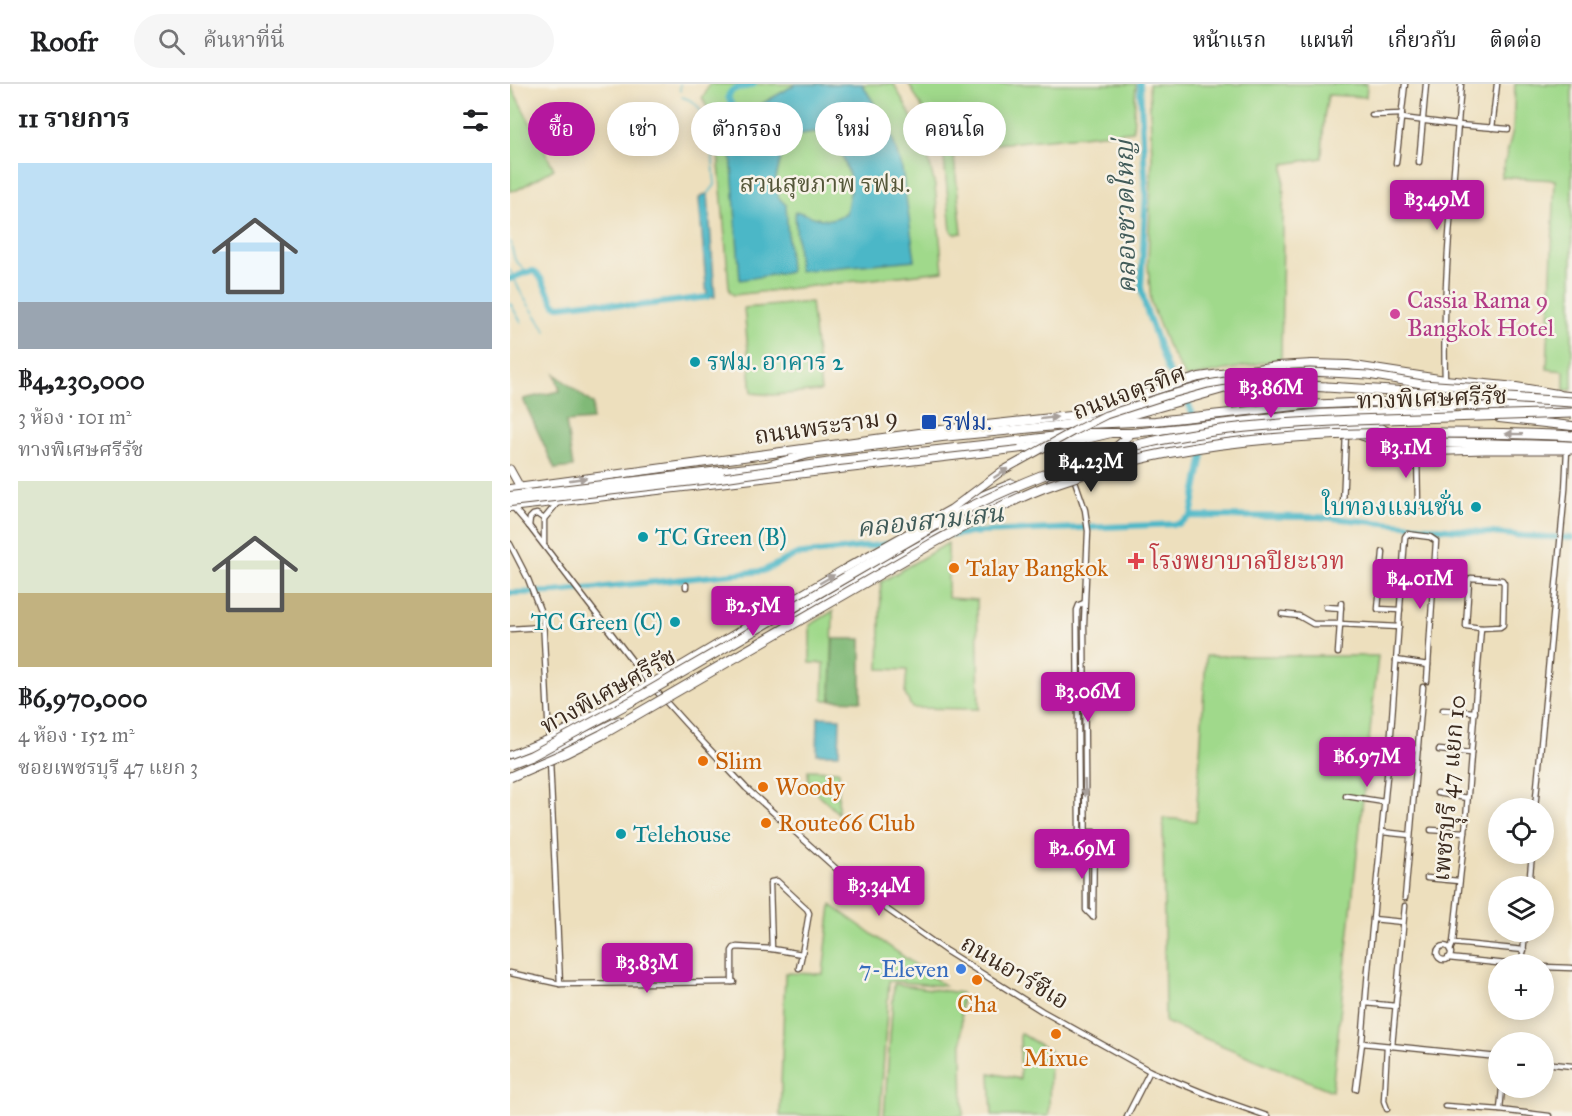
<!DOCTYPE html>
<html lang="th">
<head>
<meta charset="utf-8">
<style>
	:root { --surface:#fff; --page:#f6f6f6; --text:#202124; --muted:#757577; --line:#e0e0e0; --accent:#b5179e }
	body { margin:0; font-family:"IM FELL Great Primer","Noto Serif Thai",serif; background:var(--page); color:var(--text); height:100vh; display:flex; flex-direction:column; font-size:22px; white-space:nowrap }
	* { box-sizing:border-box; margin:0 }
	p { font-size:20px; color:var(--muted) }
	.icon { flex:none; width:33px; height:33px; fill:none; stroke:currentColor; stroke-width:2; stroke-linecap:round; stroke-linejoin:round }
	.map { position:relative; flex:1; overflow:hidden }
	.details { display:flex; flex-direction:column; background:var(--surface); width:510px }
	.details>* { flex:none }
	.top-card { position:absolute; left:18px; top:18px; width:570px; height:54px; display:flex; gap:12px }
	.controls { position:absolute; left:978px; top:714px; display:grid; gap:12px }
	.controls a { display:grid; place-items:center; width:66px; height:66px; border-radius:50%; background:var(--surface); box-shadow:0 3px 15px #0003; font-size:30px }
	.price { position:absolute; translate:-50% -51px; padding:0 14px; border-radius:6px; background:var(--accent); color:#fff; font-size:20px; line-height:39px; filter:drop-shadow(0 2px 3px #0008) }
	.price::after { content:''; position:absolute; left:50%; top:36px; width:18px; height:14px; margin-left:-9px; background:inherit; clip-path:polygon(0 0,100% 0,50% 100%) }
	.price.on { background:#222; color:#fff }
	ul { padding:0; list-style:none }
	li { display:grid; align-content:center; gap:12px; height:318px; padding:0 18px }
	li span { display:grid; place-items:center; height:186px; border-radius:0px; color:#555 }
	li>.icon { margin-inline-start:auto }
	span .icon { width:108px; height:108px; fill:#fffc; stroke-width:1 }
	li b { font-size:26px }
	h2 { display:flex; justify-content:space-between; align-items:center; height:72px; padding:0 18px; font-size:26px }
	.chip { padding:0 21px; border-radius:27px; background:var(--surface); box-shadow:0 3px 15px #0003; font-size:21px; line-height:54px }
	.chip.on { background:var(--accent); color:#fff }
	header { display:flex; align-items:center; gap:36px; box-sizing:border-box; height:84px; padding:0 30px; background:var(--surface); border-bottom:2px solid var(--line) }
	header strong { font-size:28px }
	nav { display:flex; gap:33px; margin-inline-start:auto; font-size:21px }
	.search { width:420px; height:54px; background:var(--page); display:flex; align-items:center; gap:15px; box-sizing:border-box; padding:0 21px; border-radius:33px; color:var(--muted); font-size:22px }
	main { display:flex; flex:1; min-height:0 }
	.map>svg:first-child { display:block }
	.green { fill:#a0d98b; stroke:#6e8254; stroke-width:1.5 }
	.forest { fill:#80b977; stroke:#5e724a; stroke-width:1.5 }
	.water { fill:#4bb7c7; stroke:#437072; stroke-width:1.5 }
	.lines { fill:none; stroke-linecap:round; stroke-linejoin:round }
	.stream { stroke:#4bb7c7; stroke-width:1.5 }
	.canal { stroke:#4bb7c7; stroke-width:6 }
	.street-casing { stroke:#564536; stroke-width:7 }
	.secondary-casing { stroke:#564536; stroke-width:9 }
	.primary-casing { stroke:#564536; stroke-width:10 }
	.highway-casing { stroke:#564536; stroke-width:11 }
	.street { stroke:#fff; stroke-width:4.5 }
	.secondary { stroke:#fff; stroke-width:7 }
	.primary { stroke:#fff; stroke-width:8 }
	.highway { stroke:#fff; stroke-width:9 }
	.secondary-bridge-casing { stroke:#564536; stroke-width:9; stroke-linecap:butt }
	.primary-bridge-casing { stroke:#564536; stroke-width:10; stroke-linecap:butt }
	.highway-bridge-casing { stroke:#564536; stroke-width:11; stroke-linecap:butt }
	.secondary-bridge { stroke:#fff; stroke-width:7 }
	.primary-bridge { stroke:#fff; stroke-width:8 }
	.highway-bridge { stroke:#fff; stroke-width:9 }
	.oneway { fill:#a79f9a }
	.hotel-dot { fill:#d1479c; stroke:#f7f3e8; stroke-width:2 }
	.culture-dot { fill:#0f9aa8; stroke:#f7f3e8; stroke-width:2 }
	.transit-dot { fill:#1a4fb4; stroke:#f7f3e8; stroke-width:2 }
	.health-dot { fill:#e0444e; stroke:#f7f3e8; stroke-width:2 }
	.food-dot { fill:#e8710a; stroke:#f7f3e8; stroke-width:2 }
	.shop-dot { fill:#3f7fe0; stroke:#f7f3e8; stroke-width:2 }
	.labels { text-anchor:middle; stroke-width:5; stroke-linejoin:round; paint-order:stroke }
	.park-label { font-size:24px; fill:#545639; stroke:#f7f3e8 }
	.hotel-label { font-size:24px; fill:#b23c85; stroke:#f7f3e8; text-anchor:start }
	.culture-label { font-size:24px; fill:#0d838f; stroke:#f7f3e8; text-anchor:start }
	.street-label { font-size:24px; fill:#3b2a1e; stroke:#f7f3e8 }
	.transit-label { font-size:24px; fill:#164399; stroke:#f7f3e8; text-anchor:start }
	.health-label { font-size:24px; fill:#be3a42; stroke:#f7f3e8; text-anchor:start }
	.food-label { font-size:24px; fill:#c56008; stroke:#f7f3e8; text-anchor:start }
	.shop-label { font-size:24px; fill:#366cbe; stroke:#f7f3e8; text-anchor:end }
	.water-label { font-size:26px; font-style:italic; fill:#415b59; stroke:#f7f3e8 }
</style>
</head>
<body>
<header>
<strong>Roofr</strong>
<div class="search"><svg class="icon" aria-label="search" viewBox="0 0 24 24"><circle cx="10" cy="10" r="6"/><path d="M15 15l6 6"/></svg>ค้นหาที่นี่</div>
<nav><a>หน้าแรก</a><a>แผนที่</a><a>เกี่ยวกับ</a><a>ติดต่อ</a></nav>
</header>
<main>
<section class="details">
<h2>11 รายการ<svg class="icon" aria-label="filters" viewBox="0 0 24 24"><path d="M4 7h16M4 17h16"/><circle cx="9" cy="7" r="2"/><circle cx="15" cy="17" r="2"/></svg></h2>
<ul>
<li><span style="background:linear-gradient(#bfe0f5 75%,#9aa5b1 0)"><svg class="icon" aria-label="home" viewBox="0 0 24 24"><path d="M3 11l9-7 9 7M6 9v11h12V9"/></svg></span><div><b>฿4,230,000</b><p>3 ห้อง · 101 m²</p><p>ทางพิเศษศรีรัช</p></div></li>
<li><span style="background:linear-gradient(#dfe7d0 60%,#c2b280 0)"><svg class="icon" aria-label="home" viewBox="0 0 24 24"><path d="M3 11l9-7 9 7M6 9v11h12V9"/></svg></span><div><b>฿6,970,000</b><p>4 ห้อง · 152 m²</p><p>ซอยเพชรบุรี 47 แยก 3</p></div></li>
</ul>
</section>
<div class="map">
<svg width="1062" height="1032" viewBox="0 0 1062 1032">
	<rect width="100%" height="100%" fill="#f7f3e8"/>
	<filter id="ink" filterUnits="userSpaceOnUse"><feTurbulence type="fractalNoise" baseFrequency=".0167" numOctaves="2"/><feDisplacementMap in="SourceGraphic" scale="12" xChannelSelector="R" yChannelSelector="G"/><feConvolveMatrix kernelMatrix="1 2 1 2 8 2 1 2 1" color-interpolation-filters="sRGB"/></filter>
	<filter id="wash" filterUnits="userSpaceOnUse"><feTurbulence type="fractalNoise" baseFrequency=".008" numOctaves="4" result="noise"/><feDisplacementMap in="SourceGraphic" scale="24" xChannelSelector="R" yChannelSelector="G"/><feGaussianBlur stdDeviation="1.35" result="paint"/><feColorMatrix in="noise" values="0 0 0 0 0 0 0 0 0 0 0 0 0 0 0 0 0 1.4 0 .05"/><feComposite in="paint" operator="in"/></filter>
	<g filter="url(#wash)">
		<rect width="100%" height="100%" fill="#eddfbd"/>
		<g class="green">
			<path d="M0 0 44 85 7 106 0 107Z"/>
			<path d="M199 0H384L414 56 425 102 433 187 224 211 220 208 219 203 207 55 201 32 192 13 195 10Z"/>
			<path d="M399 0H626L623 47 443 64 452 149 445 150 441 147 434 74 422 42Z"/>
			<path d="M639 0H857L856 13 818 11 814 33 812 74 774 80 771 275 676 294 658 263 641 219 638 180 642 72Z"/>
			<path d="M1005 0H1062V306H1054V287L1037 285 1045 96 991 93 1003 46Z"/>
			<path d="M301 218 311 307 262 311 242 309 234 224Z"/>
			<path d="M438 459V514L467 516 469 625 402 624 395 610 397 586 369 585 371 498Z"/>
			<path d="M323 527 321 616H313L314 579H300V541Z"/>
			<path d="M696 572H868L822 1007 655 938 653 734 686 737Z"/>
			<path d="M298 686 329 687 328 729 298 701Z"/>
			<path d="M321 821 435 902 379 897 370 1032H270L275 889 313 890Z"/>
			<path d="M384 900 451 909 453 1032H374Z"/>
			<path d="M510 949 540 967 539 1032H482L480 989 510 995Z"/>
		</g>
		<g class="forest">
			<path d="M45 290 83 320 82 336 56 338 63 383 45 385 13 315 50 307Z"/>
			<path d="M323 555H351V617L321 616Z"/>
		</g>
		<g class="water">
			<path d="M286 0H352L379 43 392 85 405 176 289 187 285 128H289C309 135 317 140 336 129L340 109V94L329 62 319 52 304 48 291 50 279 57 273 65 266 94 268 113 276 121 280 188 230 196 219 39Z"/>
			<path d="M198 110 205 213H197L189 114 193 111Z"/>
			<path d="M308 633 330 634 329 670H307Z"/>
		</g>
		<g class="lines">
			<g class="stream">
				<path d="M170 0V7"/>
				<path d="M172 13C181 16 187 19 191 28"/>
				<path d="M195 37 201 52 205 101 198 110"/>
				<path d="M0 157 5 176 17 188"/>
				<path d="M0 186 12 211 36 247"/>
				<path d="M0 219 11 238"/>
			</g>
			<g class="canal">
				<path d="M630 0 636 109 631 203 636 225 657 284 679 321 685 336"/>
				<path d="M228 34 218 13C222 0 235 6 244 0"/>
				<path d="M0 195 17 188 24 187 30 193 45 221 50 222 84 218 125 222 197 213"/>
				<path d="M681 432 693 371 692 359"/>
				<path d="M442 451 471 448 668 440 681 432 809 433 1014 452 1062 454"/>
				<path d="M0 509 45 508 253 487 285 471 378 460"/>
			</g>
		</g>
	</g>
	<g filter="url(#ink)">
		<g class="lines">
			<g class="street-casing">
				<g id="street">
					<path d="M862 31 892 30"/>
					<path d="M892 34 948 41 998 45"/>
					<path d="M982 44 987 0"/>
					<path d="M909 78 916 0"/>
					<path d="M886 79 895 0"/>
					<path d="M935 296C932 197 944 99 951 0"/>
					<path d="M907 368 908 422"/>
					<path d="M564 394 575 426 578 447 574 540 576 820V826L583 833"/>
					<path d="M833 421 836 349"/>
					<path d="M2 422 19 442 140 600 176 640 236 704 351 807 436 867 532 927 640 987 706 1014 757 1032"/>
					<path d="M19 442 20 434 23 431 27 430 34 435"/>
					<path d="M0 460 18 495 33 534 39 655"/>
					<path d="M34 460V435L49 417"/>
					<path d="M873 468 868 525 890 526"/>
					<path d="M961 494 992 496 994 499 993 541 990 543 971 544 956 542 959 497Z"/>
					<path d="M176 501V503"/>
					<path d="M574 519 569 521 567 526 569 749H576"/>
					<path d="M816 523 831 524"/>
					<path d="M772 530 789 532 803 540H830L831 519"/>
					<path d="M0 545 33 543"/>
					<path d="M828 569 830 540 889 543"/>
					<path d="M886 576 918 581"/>
					<path d="M917 597 926 457 920 453 897 450 895 453 880 662 858 886 852 959 988 973"/>
					<path d="M933 626 965 628"/>
					<path d="M880 662 908 665"/>
					<path d="M929 666 961 669"/>
					<path d="M40 676 50 900"/>
					<path d="M927 709 957 714"/>
					<path d="M836 712 874 718"/>
					<path d="M1025 724 1055 406 1057 366"/>
					<path d="M921 746 955 748"/>
					<path d="M576 748H584L583 833"/>
					<path d="M872 748 900 751"/>
					<path d="M917 794 949 797"/>
					<path d="M1019 802 1022 770"/>
					<path d="M895 814 913 603"/>
					<path d="M863 835 893 838"/>
					<path d="M943 859 1014 866"/>
					<circle cx="934" cy="869" r="7"/>
					<path d="M262 865 260 800 261 798 267 797 297 825 299 829 292 870"/>
					<path d="M940 866 943 859 955 748 971 544"/>
					<path d="M938 874 997 880"/>
					<path d="M1012 880 1015 848"/>
					<path d="M1034 883 1062 884"/>
					<path d="M0 889 50 900 224 898"/>
					<path d="M222 898V867L224 864 227 863 262 865 292 870 289 884"/>
					<path d="M855 919 886 922"/>
					<path d="M877 962 874 1017 877 1025"/>
					<path d="M882 962 895 822"/>
					<path d="M1034 979 1062 982"/>
					<path d="M846 1005 852 959"/>
					<path d="M935 1022 990 1026 1039 1032"/>
					<path d="M990 1026 992 1004"/>
					<path d="M617 1032 640 987"/>
				</g>
			</g>
			<g class="secondary-casing">
				<g id="secondary">
					<path d="M988 305 1015 308"/>
					<path d="M1044 310 1062 312"/>
					<path d="M851 352 894 365 907 368 975 366H1062"/>
					<path d="M532 362C544 365 553 368 546 382L540 384"/>
					<path d="M601 367 622 349"/>
					<path d="M0 385 10 403"/>
					<path d="M541 397C631 361 729 349 825 343L829 344"/>
					<path d="M449 421 502 399"/>
					<path d="M277 538 386 474 473 426 505 411"/>
					<path d="M0 671 39 655 140 600 334 485"/>
					<path d="M19 680 109 636"/>
				</g>
			</g>
			<g class="primary-casing">
				<g id="primary">
					<path d="M989 334 1062 342"/>
					<path d="M579 340 645 337 795 321 864 318 1058 326"/>
					<path d="M508 357 570 349H622L803 330 891 327 941 329"/>
					<path d="M210 387 256 382 299 370 432 353 555 341"/>
					<path d="M0 405 431 346 569 331 601 322 646 306 689 293 768 282 802 280 838 281 935 296 1006 303 1047 310"/>
					<path d="M0 423 530 362 572 356 601 349"/>
				</g>
			</g>
			<g class="highway-casing">
				<g id="highway">
					<path d="M839 329 887 353 909 358 1062 362"/>
					<path d="M551 342 626 329 718 303 740 300H765L816 303"/>
					<path d="M825 343 864 342"/>
				</g>
			</g>
			<use href="#street" class="street"/>
			<use href="#secondary" class="secondary"/>
			<use href="#primary" class="primary"/>
			<use href="#highway" class="highway"/>
			<g class="secondary-bridge-casing">
				<path id="secondary-bridge" d="M334 485 441 425 492 387 564 347 596 331 658 311 698 300 751 291 800 288 858 291 912 300 988 305"/>
			</g>
			<g class="primary-bridge-casing">
				<g id="primary-bridge">
					<path d="M0 412 210 387"/>
					<path d="M0 418 210 394 329 377 508 357"/>
				</g>
			</g>
			<g class="highway-bridge-casing">
				<g id="highway-bridge">
					<path d="M816 303 1062 318"/>
					<path d="M0 680 21 672 126 615 436 435C497 404 560 377 627 361 698 344 770 339 844 336 916 333 989 331 1062 329"/>
					<path d="M0 693 55 669 91 651 423 459C464 437 505 413 549 398 671 355 802 348 930 349 974 349 1018 349 1062 352"/>
				</g>
			</g>
			<use href="#secondary-bridge" class="secondary-bridge"/>
			<use href="#primary-bridge" class="primary-bridge"/>
			<use href="#highway-bridge" class="highway-bridge"/>
		</g>
		<defs><path id="oneway-solid" d="M-6-.8H1V-3.2L6.5 0L1 3.2V.8H-6Z" transform="scale(1.5)"/></defs>
		<g class="oneway">
			<use href="#oneway-solid" transform="translate(539 334) rotate(-6)"/>
			<use href="#oneway-solid" transform="translate(1004 350) rotate(-179)"/>
			<use href="#oneway-solid" transform="translate(491 389) rotate(-33)"/>
			<use href="#oneway-solid" transform="translate(68 395) rotate(-8)"/>
			<use href="#oneway-solid" transform="translate(317 495) rotate(-30)"/>
			<use href="#oneway-solid" transform="translate(575 704) rotate(88)"/>
		</g>
	</g>
	<circle class="hotel-dot" cx="885" cy="230" r="6"/>
	<g class="culture-dot">
		<circle cx="185" cy="278" r="6"/>
		<circle cx="966" cy="423" r="6"/>
		<circle cx="133" cy="453" r="6"/>
		<circle cx="165" cy="538" r="6"/>
		<circle cx="111" cy="750" r="6"/>
	</g>
	<rect class="transit-dot" x="411" y="330" width="16" height="16" rx="3"/>
	<path class="health-dot" d="M623 468h6v6h6v6h-6v6h-6v-6h-6v-6h6z"/>
	<g class="food-dot">
		<circle cx="444" cy="484" r="6"/>
		<circle cx="193" cy="677" r="6"/>
		<circle cx="253" cy="703" r="6"/>
		<circle cx="256" cy="739" r="6"/>
		<circle cx="467" cy="896" r="6"/>
		<circle cx="546" cy="950" r="6"/>
	</g>
	<circle class="shop-dot" cx="451" cy="885" r="6"/>
	<g class="labels">
		<g class="park-label">
			<text x="315" y="108">สวนสุขภาพ รฟม.</text>
		</g>
		<g class="hotel-label">
			<text x="897" y="224">Cassia Rama 9<tspan x="897" dy="28">Bangkok Hotel</tspan></text>
		</g>
		<g class="culture-label">
			<text x="197" y="286">รฟม. อาคาร 2</text>
			<text x="954" y="431" text-anchor="end">ใบทองแมนชั่น</text>
			<text x="145" y="461">TC Green (B)</text>
			<text x="153" y="546" text-anchor="end">TC Green (C)</text>
			<text x="123" y="758">Telehouse</text>
		</g>
		<g class="street-label">
			<text transform="translate(619 308) rotate(-20)" y="8">ถนนจตุรทิศ</text>
			<text transform="translate(922 314) rotate(-2)" y="8">ทางพิเศษศรีรัช</text>
			<text transform="translate(316 342) rotate(-8)" y="8">ถนนพระราม 9</text>
			<text transform="translate(98 607) rotate(-29)" y="8">ทางพิเศษศรีรัช</text>
			<text transform="translate(939 704) rotate(-85)" y="8">เพชรบุุรี 47 แยก 10</text>
			<text transform="translate(505 888) rotate(31)" y="8">ถนนอาร์ซีเอ</text>
		</g>
		<g class="transit-label">
			<text x="432" y="346">รฟม.</text>
		</g>
		<g class="health-label">
			<text x="640" y="485">โรงพยาบาลปิยะเวท</text>
		</g>
		<g class="food-label">
			<text x="456" y="492">Talay Bangkok</text>
			<text x="205" y="685">Slim</text>
			<text x="265" y="711">Woody</text>
			<text x="268" y="747">Route66 Club</text>
			<text x="467" y="928" text-anchor="middle">Cha</text>
			<text x="546" y="982" text-anchor="middle">Mixue</text>
		</g>
		<g class="shop-label">
			<text x="439" y="893">7-Eleven</text>
		</g>
		<g class="water-label">
			<text transform="translate(615 133) rotate(-91)" y="9">คลองชวดใหญ่</text>
			<text transform="translate(420 436) rotate(-6)" y="9">คลองสามเสน</text>
		</g>
	</g>
</svg>
<div class="controls">
<a><svg class="icon" aria-label="locate" viewBox="0 0 24 24"><circle cx="12" cy="12" r="6"/><path d="M12 2v4M12 18v4M2 12h4M18 12h4"/></svg></a>
<a><svg class="icon" aria-label="layers" viewBox="0 0 24 24"><path d="M12 4l9 5-9 5-9-5zM3 14l9 5 9-5"/></svg></a>
<a>+</a>
<a>−</a>
</div>
<b class="price" style="left:927px;top:147px">฿3.49M</b>
<b class="price" style="left:761px;top:335px">฿3.86M</b>
<b class="price" style="left:896px;top:395px">฿3.1M</b>
<b class="price on" style="left:581px;top:409px">฿4.23M</b>
<b class="price" style="left:910px;top:526px">฿4.01M</b>
<b class="price" style="left:243px;top:553px">฿2.5M</b>
<b class="price" style="left:578px;top:639px">฿3.06M</b>
<b class="price" style="left:857px;top:704px">฿6.97M</b>
<b class="price" style="left:572px;top:796px">฿2.69M</b>
<b class="price" style="left:369px;top:833px">฿3.34M</b>
<b class="price" style="left:137px;top:910px">฿3.83M</b>
<div class="top-card">
<a class="chip on">ซื้อ</a>
<a class="chip">เช่า</a>
<a class="chip">ตัวกรอง</a>
<a class="chip">ใหม่</a>
<a class="chip">คอนโด</a>
</div>
</div>
</main>
</body>
</html>
